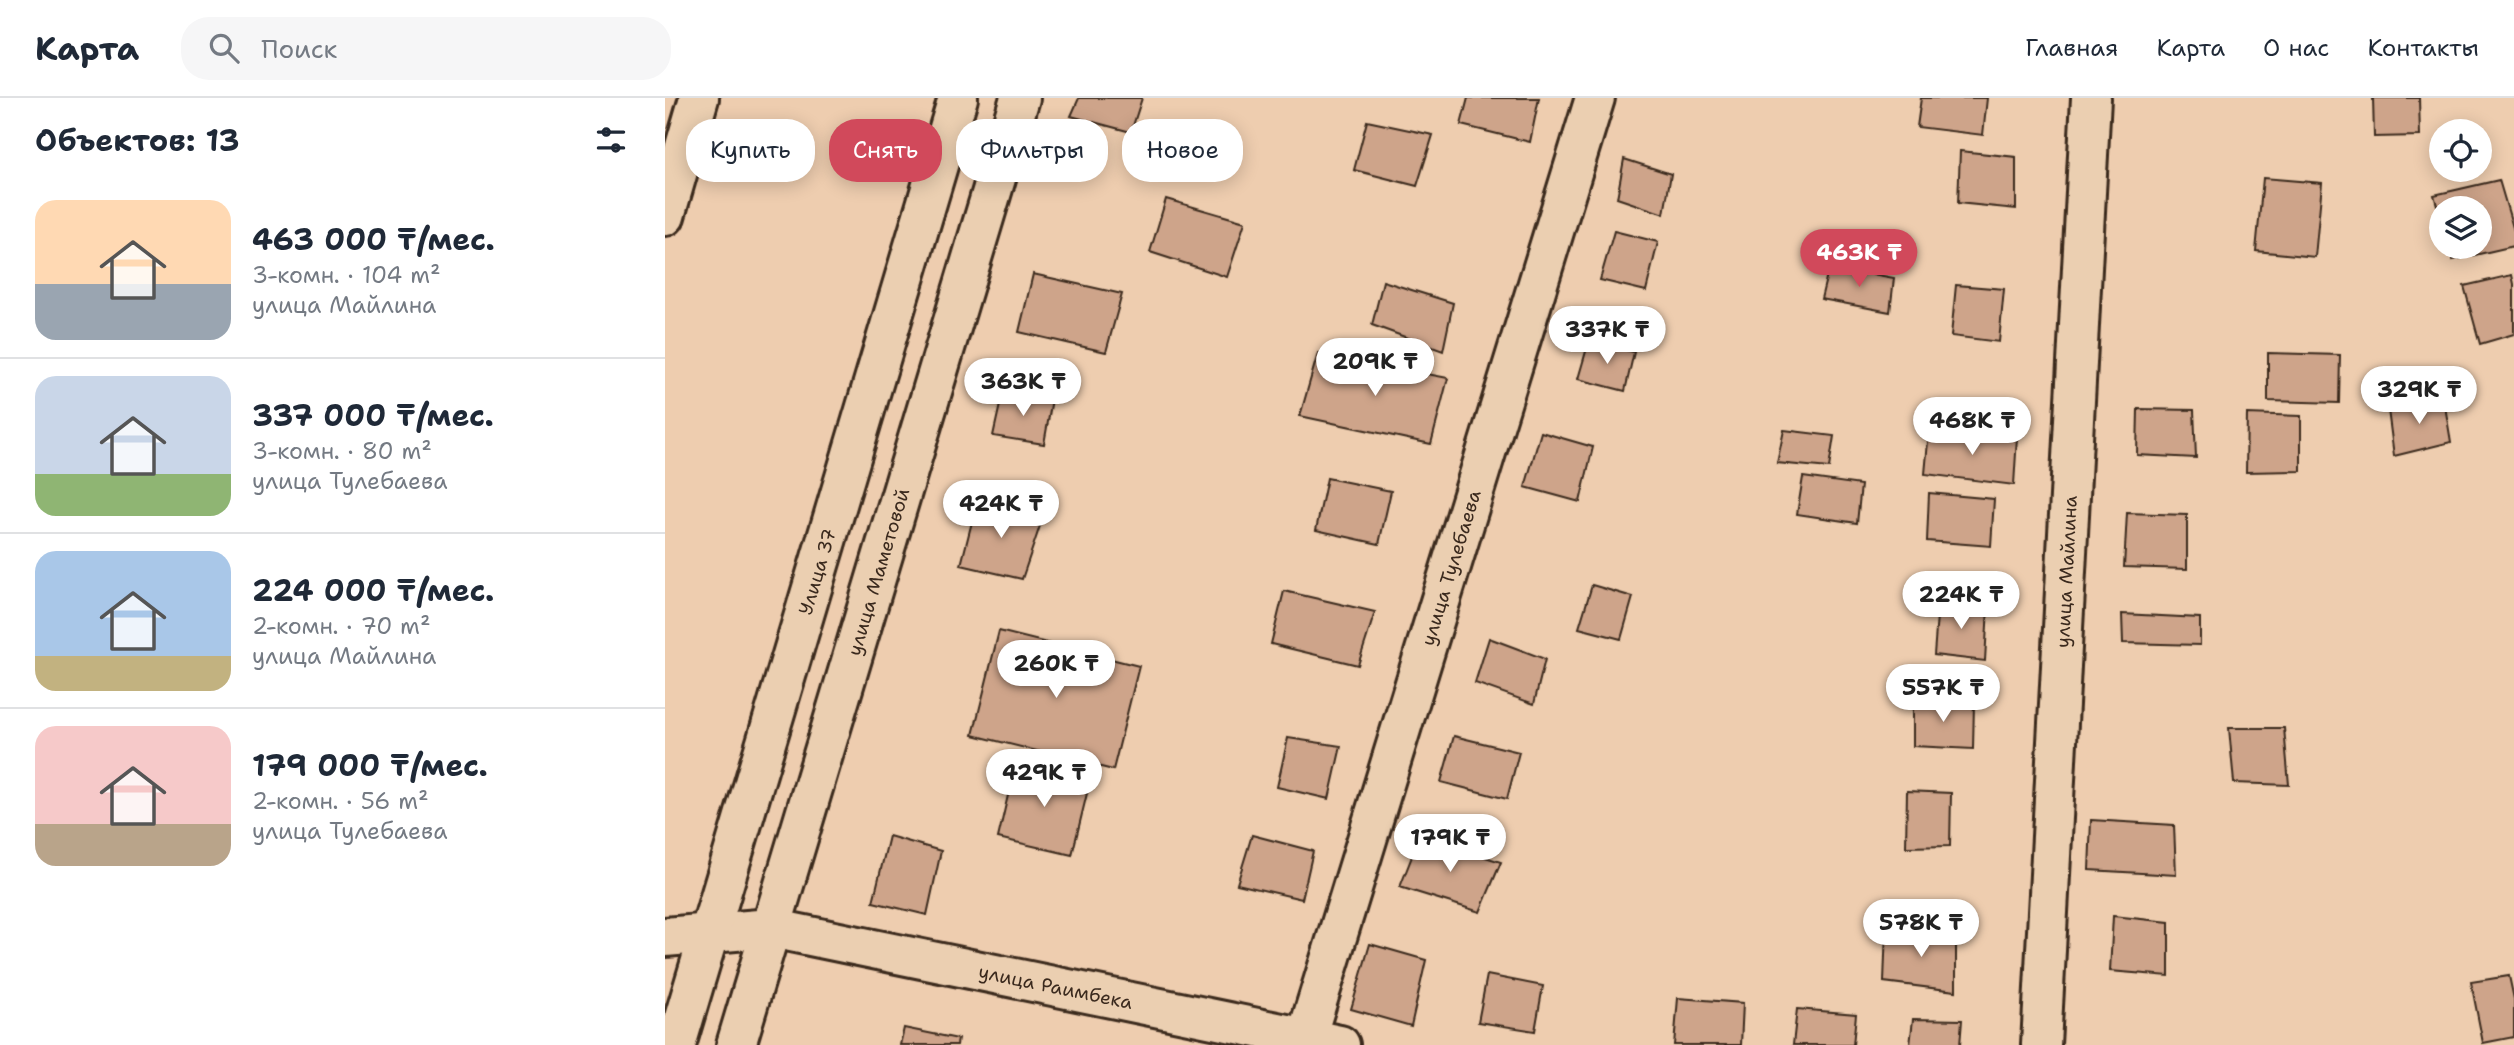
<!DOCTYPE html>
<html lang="ru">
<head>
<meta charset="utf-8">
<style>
	:root { --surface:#fff; --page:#f6f6f7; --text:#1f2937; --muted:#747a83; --line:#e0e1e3; --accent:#d1495b }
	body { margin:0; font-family:"Shantell Sans",sans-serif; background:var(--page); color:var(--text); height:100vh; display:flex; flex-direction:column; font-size:26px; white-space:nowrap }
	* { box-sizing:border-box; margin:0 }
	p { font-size:23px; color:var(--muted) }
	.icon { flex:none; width:38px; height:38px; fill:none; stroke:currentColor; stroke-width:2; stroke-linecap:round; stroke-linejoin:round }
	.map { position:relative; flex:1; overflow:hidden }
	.drawer { display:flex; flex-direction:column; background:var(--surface); width:665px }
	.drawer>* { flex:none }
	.hud { position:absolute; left:21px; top:21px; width:665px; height:63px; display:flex; gap:14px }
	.fabs { position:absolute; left:1764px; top:21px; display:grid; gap:14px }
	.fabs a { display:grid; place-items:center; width:63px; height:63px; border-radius:50%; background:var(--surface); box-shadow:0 4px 18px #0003; font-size:35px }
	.price { position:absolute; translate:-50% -60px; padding:0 16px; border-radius:24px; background:#fff; color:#222; font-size:23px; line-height:46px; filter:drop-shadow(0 2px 4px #0008) }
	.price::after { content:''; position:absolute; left:50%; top:42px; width:21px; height:16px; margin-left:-10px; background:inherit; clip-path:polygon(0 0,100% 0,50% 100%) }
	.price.current { background:var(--accent); color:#fff }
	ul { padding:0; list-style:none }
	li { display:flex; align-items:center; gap:21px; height:175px; padding:0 35px }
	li+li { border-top:2px solid var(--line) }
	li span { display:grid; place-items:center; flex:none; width:196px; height:140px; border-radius:21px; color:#555 }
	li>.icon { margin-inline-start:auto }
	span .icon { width:84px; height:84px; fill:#fffc; stroke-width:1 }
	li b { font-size:30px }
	h2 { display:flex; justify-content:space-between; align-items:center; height:84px; padding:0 35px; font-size:30px }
	.tag { padding:0 24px; border-radius:28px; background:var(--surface); box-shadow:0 4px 18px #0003; font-size:24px; line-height:63px }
	.tag.current { background:var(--accent); color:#fff }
	header { display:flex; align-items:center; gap:42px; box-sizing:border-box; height:98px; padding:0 35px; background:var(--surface); border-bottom:2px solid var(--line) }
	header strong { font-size:33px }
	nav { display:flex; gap:38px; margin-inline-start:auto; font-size:24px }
	.search { width:490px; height:63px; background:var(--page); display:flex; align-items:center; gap:18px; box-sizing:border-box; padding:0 24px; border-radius:28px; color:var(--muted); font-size:26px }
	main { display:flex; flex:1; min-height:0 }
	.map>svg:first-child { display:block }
	.building { fill:#cea48a; stroke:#3b2a1e; stroke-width:2 }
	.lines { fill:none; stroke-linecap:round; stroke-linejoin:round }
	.minor-casing { stroke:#3b2a1e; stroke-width:44 }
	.major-casing { stroke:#3b2a1e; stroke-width:44 }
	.minor { stroke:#ebcfb1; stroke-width:38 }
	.major { stroke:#ebcfb1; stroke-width:38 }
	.labels { text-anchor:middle; stroke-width:5; stroke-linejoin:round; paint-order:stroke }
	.street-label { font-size:19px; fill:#3b2a1e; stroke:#ebcfb1 }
</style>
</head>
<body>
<header>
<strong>Карта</strong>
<div class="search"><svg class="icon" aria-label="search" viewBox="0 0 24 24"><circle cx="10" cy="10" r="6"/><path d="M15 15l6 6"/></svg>Поиск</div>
<nav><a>Главная</a><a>Карта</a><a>О нас</a><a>Контакты</a></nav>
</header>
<main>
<section class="drawer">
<h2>Объектов: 13<svg class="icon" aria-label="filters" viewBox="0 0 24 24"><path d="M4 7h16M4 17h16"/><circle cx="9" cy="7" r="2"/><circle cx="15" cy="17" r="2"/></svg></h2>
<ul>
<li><span style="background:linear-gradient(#ffd9b3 60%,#9aa5b1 0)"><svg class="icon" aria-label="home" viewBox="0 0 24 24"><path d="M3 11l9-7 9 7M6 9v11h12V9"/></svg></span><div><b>463 000 ₸/мес.</b><p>3-комн. · 104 m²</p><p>улица Майлина</p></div></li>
<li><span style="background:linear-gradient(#c9d6e8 70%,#8fb573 0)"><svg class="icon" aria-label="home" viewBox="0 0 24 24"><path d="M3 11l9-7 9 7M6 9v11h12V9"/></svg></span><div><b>337 000 ₸/мес.</b><p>3-комн. · 80 m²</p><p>улица Тулебаева</p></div></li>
<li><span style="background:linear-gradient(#a9c7e8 75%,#c2b280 0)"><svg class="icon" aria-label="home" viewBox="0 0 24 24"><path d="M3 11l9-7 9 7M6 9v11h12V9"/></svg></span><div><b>224 000 ₸/мес.</b><p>2-комн. · 70 m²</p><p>улица Майлина</p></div></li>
<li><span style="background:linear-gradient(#f6c9c9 70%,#b9a48a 0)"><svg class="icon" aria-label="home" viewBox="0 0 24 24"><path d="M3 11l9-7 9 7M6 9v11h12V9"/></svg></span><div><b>179 000 ₸/мес.</b><p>2-комн. · 56 m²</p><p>улица Тулебаева</p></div></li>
</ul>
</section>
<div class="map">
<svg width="1849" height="947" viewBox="0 0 1849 947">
	<rect width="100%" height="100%" fill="#eecdaf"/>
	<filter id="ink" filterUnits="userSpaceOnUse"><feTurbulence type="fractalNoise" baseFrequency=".0143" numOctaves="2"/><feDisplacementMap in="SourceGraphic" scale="14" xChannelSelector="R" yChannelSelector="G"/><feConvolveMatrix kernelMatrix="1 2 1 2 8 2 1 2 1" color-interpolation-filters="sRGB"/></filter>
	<g filter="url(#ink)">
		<g class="building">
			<path d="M414 0H477L466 34 406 18Z"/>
			<path d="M803 0H874L865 44 796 27Z"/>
			<path d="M1256 0H1322L1318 37 1252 29Z"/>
			<path d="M1708 0H1754L1755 38 1709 39Z"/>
			<path d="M702 23 768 37 752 88 689 72Z"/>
			<path d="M1295 53 1351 59V111L1293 105Z"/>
			<path d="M959 61 1006 76 999 116 952 100Z"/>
			<path d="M1598 80 1657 85 1650 159 1591 153Z"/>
			<path d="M1834 82 1849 133V148L1788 162 1784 149H1815V110H1776V121L1769 97Z"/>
			<path d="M501 101 580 124 562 179 485 154Z"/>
			<path d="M949 133 993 144 981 193 935 182Z"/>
			<path d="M1164 168 1229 180 1225 214 1156 201Z"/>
			<path d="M368 176 457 196 441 254 354 234Z"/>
			<path d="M1847 177 1849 186V236L1815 246 1799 188Z"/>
			<path d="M718 183 788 205 778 253 707 227Z"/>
			<path d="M1291 187 1339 191 1334 244 1286 238Z"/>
			<path d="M924 243 969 254 960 293 913 281Z"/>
			<path d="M653 255 783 280 766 346 635 318Z"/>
			<path d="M1603 255 1675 257 1674 305 1603 303Z"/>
			<path d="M338 293 387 301 379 346 328 338Z"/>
			<path d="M1778 296 1786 344 1729 358 1723 312Z"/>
			<path d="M1473 311 1529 312 1531 360 1472 357Z"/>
			<path d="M1582 316 1636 318V373L1581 374Z"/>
			<path d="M1119 332 1169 338 1164 370 1112 365Z"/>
			<path d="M1264 333 1352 339 1349 387 1260 376Z"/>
			<path d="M876 334 928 349 915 404 860 389Z"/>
			<path d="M1138 379 1196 387 1192 425 1132 416Z"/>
			<path d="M662 380 726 393 714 446 651 432Z"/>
			<path d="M1264 395 1329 401 1326 448 1262 443Z"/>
			<path d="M312 404 378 419 357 481 296 467Z"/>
			<path d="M1462 415 1522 417V471L1459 469Z"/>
			<path d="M927 487 968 499 956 541 914 530Z"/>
			<path d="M619 493 710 514 693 567 606 546Z"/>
			<path d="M1273 504 1323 509 1320 563 1269 557Z"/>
			<path d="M1457 516 1535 520V547L1458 545Z"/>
			<path d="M334 533 474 568 448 672 308 637Z"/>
			<path d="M824 540 880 561 869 606 810 585Z"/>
			<path d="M1248 600 1309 604 1308 651 1248 648Z"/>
			<path d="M1564 630H1619L1624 687 1569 685Z"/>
			<path d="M789 638 854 654 842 701 776 684Z"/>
			<path d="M623 640 676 648 664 701 612 689Z"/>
			<path d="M351 663 425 683 407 757 333 740Z"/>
			<path d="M1242 693 1286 695 1285 748 1241 749Z"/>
			<path d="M1426 722 1509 727 1511 777 1424 772Z"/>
			<path d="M587 737 648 753 637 801 572 786Z"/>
			<path d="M224 738 276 753 262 817 208 804Z"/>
			<path d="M755 738 836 764 815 814 735 789Z"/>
			<path d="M1448 818 1504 824V878L1445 873Z"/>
			<path d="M1221 830 1291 837V893L1219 884Z"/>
			<path d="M705 846 761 862 746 928 686 911Z"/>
			<path d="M822 877 878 888 870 933 813 924Z"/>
			<path d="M1844 878 1849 901V939L1818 945 1806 884Z"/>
			<path d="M1013 900 1078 905 1076 947H1009Z"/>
			<path d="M1132 911 1191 916 1188 947H1128Z"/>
			<path d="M1248 921 1297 922 1295 947H1245Z"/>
			<path d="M239 930 293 941 292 947H235Z"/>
		</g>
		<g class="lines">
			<g class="minor-casing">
				<g id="minor">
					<path id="s1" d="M0 839 106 830 675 947"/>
					<path id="s2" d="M641 940 930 0"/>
					<path id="s3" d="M11 947 293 0"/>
					<path id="s4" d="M71 947 355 0"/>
					<path id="s5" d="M1376 947 1426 0"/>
				</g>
			</g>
			<g class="major-casing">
				<path id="major" d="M0 118 34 0"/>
			</g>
			<use href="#minor" class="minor"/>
			<use href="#major" class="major"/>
		</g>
	</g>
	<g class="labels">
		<g class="street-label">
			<text dy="7" stroke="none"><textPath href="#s2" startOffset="492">улица Тулебаева</textPath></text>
			<text dy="7" stroke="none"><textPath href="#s3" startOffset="494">Улица 37</textPath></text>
			<text dy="7" stroke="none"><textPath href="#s4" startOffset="494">улица Маметовой</textPath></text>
			<text dy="7" stroke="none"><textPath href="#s5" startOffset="474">улица Майлина</textPath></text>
			<text dy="7" stroke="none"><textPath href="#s1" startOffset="397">улица Раимбека</textPath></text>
		</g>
	</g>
</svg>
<div class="fabs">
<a><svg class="icon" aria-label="locate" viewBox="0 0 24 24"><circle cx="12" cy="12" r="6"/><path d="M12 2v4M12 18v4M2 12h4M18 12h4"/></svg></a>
<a><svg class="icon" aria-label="layers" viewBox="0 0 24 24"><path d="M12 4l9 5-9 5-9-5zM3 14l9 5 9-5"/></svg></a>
</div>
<b class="price current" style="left:1194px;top:191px">463K ₸</b>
<b class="price" style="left:942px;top:268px">337K ₸</b>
<b class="price" style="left:710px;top:300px">209K ₸</b>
<b class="price" style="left:358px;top:320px">363K ₸</b>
<b class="price" style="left:1754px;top:328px">329K ₸</b>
<b class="price" style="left:1307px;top:359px">468K ₸</b>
<b class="price" style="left:336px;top:442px">424K ₸</b>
<b class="price" style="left:1296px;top:533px">224K ₸</b>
<b class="price" style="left:391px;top:602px">260K ₸</b>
<b class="price" style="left:1278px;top:626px">557K ₸</b>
<b class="price" style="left:379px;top:711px">429K ₸</b>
<b class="price" style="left:785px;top:776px">179K ₸</b>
<b class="price" style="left:1256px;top:861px">578K ₸</b>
<div class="hud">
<a class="tag">Купить</a>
<a class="tag current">Снять</a>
<a class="tag">Фильтры</a>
<a class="tag">Новое</a>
</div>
</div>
</main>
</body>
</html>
